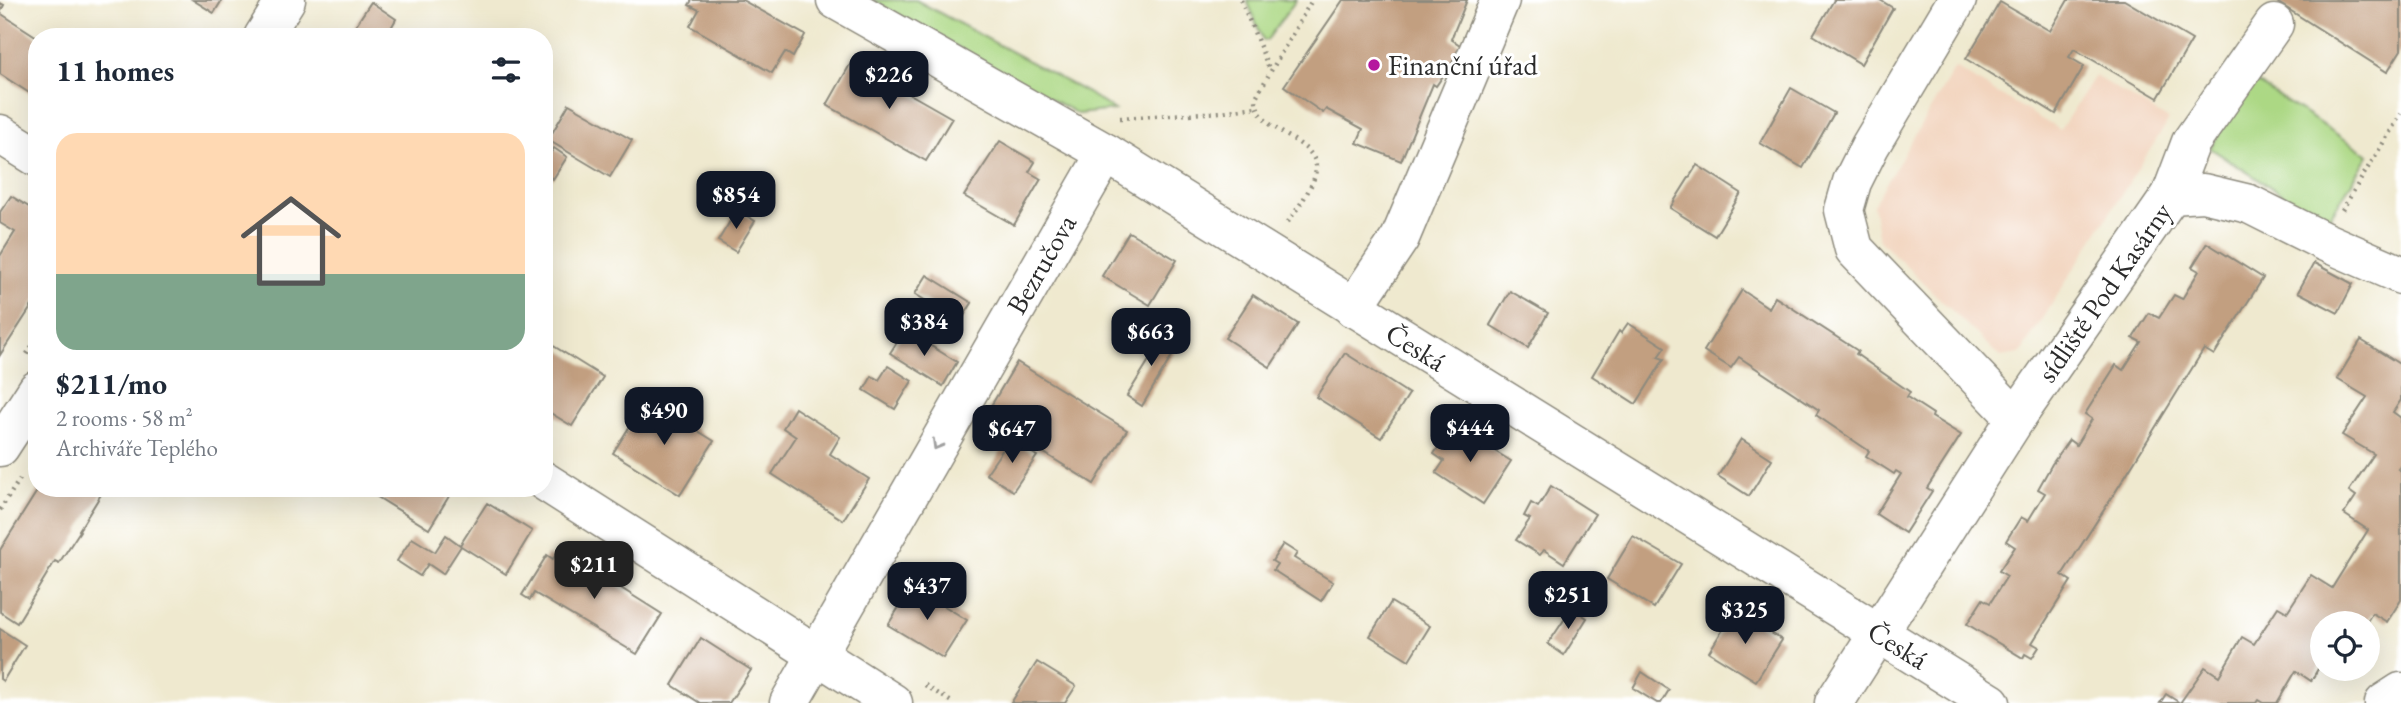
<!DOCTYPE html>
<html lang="en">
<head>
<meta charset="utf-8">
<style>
	:root { --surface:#fff; --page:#f6f6f7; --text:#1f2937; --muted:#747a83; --line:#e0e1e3; --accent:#111827 }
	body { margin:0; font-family:"EB Garamond",serif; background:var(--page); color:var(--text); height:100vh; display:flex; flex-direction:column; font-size:26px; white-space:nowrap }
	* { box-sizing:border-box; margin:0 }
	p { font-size:23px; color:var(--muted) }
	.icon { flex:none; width:38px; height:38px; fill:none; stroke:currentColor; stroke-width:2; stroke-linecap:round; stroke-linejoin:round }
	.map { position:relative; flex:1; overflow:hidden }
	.sheet { position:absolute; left:28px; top:28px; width:525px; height:469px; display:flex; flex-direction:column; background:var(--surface); border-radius:28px; box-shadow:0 7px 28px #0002 }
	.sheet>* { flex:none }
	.controls { position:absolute; left:2310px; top:611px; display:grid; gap:14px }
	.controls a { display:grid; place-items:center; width:70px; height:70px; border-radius:50%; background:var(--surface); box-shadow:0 7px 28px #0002; font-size:35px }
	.price { position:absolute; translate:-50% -60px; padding:0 16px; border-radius:14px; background:var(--accent); color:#fff; font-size:23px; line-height:46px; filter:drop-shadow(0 2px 4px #0008) }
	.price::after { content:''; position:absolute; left:50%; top:42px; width:21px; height:16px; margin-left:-10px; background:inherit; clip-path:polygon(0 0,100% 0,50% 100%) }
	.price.on { background:#222; color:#fff }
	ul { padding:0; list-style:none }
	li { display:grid; align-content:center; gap:14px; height:371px; padding:0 28px }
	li+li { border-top:2px solid var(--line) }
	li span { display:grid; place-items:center; height:217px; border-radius:21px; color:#555 }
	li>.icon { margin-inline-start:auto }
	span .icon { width:126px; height:126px; fill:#fffc; stroke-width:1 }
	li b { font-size:30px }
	h2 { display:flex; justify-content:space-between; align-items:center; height:84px; padding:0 28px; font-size:30px }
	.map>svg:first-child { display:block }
	.built { fill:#f2d4be }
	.green { fill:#acd884; stroke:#6c8258; stroke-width:2 }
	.building { fill:#c29f80 }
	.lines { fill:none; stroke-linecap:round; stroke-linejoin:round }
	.minor-casing { stroke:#8d8a7d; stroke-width:41 }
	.path { stroke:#8d8a7d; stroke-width:4.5; stroke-dasharray:2 5; stroke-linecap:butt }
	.minor { stroke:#fff; stroke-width:38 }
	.oneway { stroke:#a0a0a0 }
	.poi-dot { fill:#b5179e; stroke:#fff; stroke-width:2.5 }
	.labels { text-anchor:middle; stroke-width:6; stroke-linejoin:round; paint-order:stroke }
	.poi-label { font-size:28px; fill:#2b2b2b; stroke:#fff; text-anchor:start }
	.street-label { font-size:28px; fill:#2b2b2b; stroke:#fff }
</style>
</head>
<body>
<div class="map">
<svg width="2401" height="703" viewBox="0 0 2401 703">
	<rect width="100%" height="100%" fill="#fff"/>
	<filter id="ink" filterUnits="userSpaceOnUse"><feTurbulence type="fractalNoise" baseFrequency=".0143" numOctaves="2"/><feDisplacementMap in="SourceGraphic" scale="14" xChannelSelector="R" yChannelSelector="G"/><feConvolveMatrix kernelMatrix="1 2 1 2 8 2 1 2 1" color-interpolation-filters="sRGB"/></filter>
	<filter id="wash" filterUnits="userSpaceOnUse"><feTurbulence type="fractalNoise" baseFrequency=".00686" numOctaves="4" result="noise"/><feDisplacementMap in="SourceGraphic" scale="28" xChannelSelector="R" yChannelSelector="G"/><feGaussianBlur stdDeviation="1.57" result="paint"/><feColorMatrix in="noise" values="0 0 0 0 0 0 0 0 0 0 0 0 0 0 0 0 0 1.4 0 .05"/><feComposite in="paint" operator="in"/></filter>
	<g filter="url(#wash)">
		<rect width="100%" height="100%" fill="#efe9cf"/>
		<path class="built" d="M1955 68 2060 130 2095 76 2169 120 2020 354 2000 357 1879 240 1873 205Z"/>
		<g class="green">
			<path d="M872 0H916L1091 95 1114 110 1078 114Z"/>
			<path d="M1247 0H1296L1267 40H1263Z"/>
			<path d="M2253 80 2369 155 2326 223 2210 148Z"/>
		</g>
		<g id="blocks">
			<g class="building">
				<path d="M193 0H222L214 13Z"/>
				<path d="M692 0H742L805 35 793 57 785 52 772 73 690 26 699 10 689 5Z"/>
				<path d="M1343 0H1467L1451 39 1463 47 1436 86 1433 84 1401 161 1357 143 1363 129 1326 109 1323 113 1284 86Z"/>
				<path d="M1834 0H1880L1893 8 1861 64 1813 35Z"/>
				<path d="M2068 0H2124L2192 40 2158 98 2074 49 2069 57 2084 66 2056 114 1966 59 2000 2 2050 31Z"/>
				<path d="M2278 0H2401V50L2387 72 2277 2Z"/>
				<path d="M371 2 396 19 386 37H348Z"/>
				<path d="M0 3 4 5 0 13 37 37V98L0 74Z"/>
				<path d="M852 61 952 118 926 161 827 105Z"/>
				<path d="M1791 88 1834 113 1803 168 1760 143Z"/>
				<path d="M569 104 632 140 610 177 548 140Z"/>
				<path d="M1000 141 1035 162 1029 172 1041 179 1014 225 964 196Z"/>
				<path d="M554 148 567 157 553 179 544 173V163Z"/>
				<path d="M1697 165 1741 193 1715 236 1670 208Z"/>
				<path d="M11 196 37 212V298L0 355V256L15 232 0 223V212Z"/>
				<path d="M737 210 755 221 736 252 718 241Z"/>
				<path d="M1129 232 1177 260 1150 305 1102 276Z"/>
				<path d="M2207 243 2263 278 2214 355 2204 349 2111 499 2062 575 2071 581 2032 643 2039 647 2032 658 2025 654 2023 658 1967 624 1983 599 1990 603 2007 576 1999 571 2015 547 2006 541 2021 517 2028 521 2045 493 2038 489 2052 464 2069 440 2076 445 2092 419 2085 414 2116 365 2123 370 2141 342 2133 338 2149 313 2159 318 2174 295 2182 299 2199 271 2192 267Z"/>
				<path d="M2314 263 2353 284 2338 313 2298 292Z"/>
				<path d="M927 275 972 303 960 322 915 294Z"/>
				<path d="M1742 290 1769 308 1775 297 1858 351 1856 354 1910 392 1907 397 1933 414 1932 417 1961 435 1927 488 1932 491 1905 533 1876 514 1901 474 1896 471 1894 474 1866 456 1869 451 1816 415 1819 410 1739 357 1731 368 1704 351Z"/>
				<path d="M1510 291 1548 313 1528 348 1490 325Z"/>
				<path d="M1253 295 1298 324 1270 367 1225 338Z"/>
				<path d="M1628 323 1665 347 1658 357 1664 359 1636 404 1592 376 1619 331 1621 333Z"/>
				<path d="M905 330 957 362 943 386 890 353Z"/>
				<path d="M1150 333 1176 349 1142 406 1127 396 1151 357 1141 350Z"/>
				<path d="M544 340 603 377 572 426 544 409Z"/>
				<path d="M2361 340 2401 365V400L2393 412 2401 418V465L2398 469 2401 471V600L2387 622 2372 613 2366 623H2322V662L2311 681 2296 671 2277 703H2263L2258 700 2256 703H2160L2166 694 2180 703 2205 667 2219 676 2242 637 2254 644 2278 607 2287 612 2311 575 2332 588 2368 530 2344 514 2356 496 2349 491 2374 454 2342 435 2367 397 2337 379Z"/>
				<path d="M1345 353 1409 394 1381 438 1316 397Z"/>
				<path d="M1017 362 1127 430 1094 484 985 416Z"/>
				<path d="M888 366 912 381 895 409 864 390 872 376 879 380Z"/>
				<path d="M647 399 714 441 680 495 613 453Z"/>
				<path d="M795 408 840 437 830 454 869 479 843 520 772 474 796 437 783 428Z"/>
				<path d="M1452 425 1511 461 1483 504 1436 473 1444 461 1434 454Z"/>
				<path d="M1010 439 1037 456 1013 491 986 474Z"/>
				<path d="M1741 439 1772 459 1749 496 1718 476Z"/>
				<path d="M1551 486 1595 514 1564 563 1544 550 1540 555 1516 540 1530 519 1524 516 1531 503 1538 507Z"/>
				<path d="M39 488H105L79 530 80 531 59 563 55 561 17 623 0 612V550Z"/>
				<path d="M363 488H454L429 529Z"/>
				<path d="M487 503 532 531 506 574 461 546 443 574 428 564 420 576 397 561 412 538 435 552 446 535 460 545Z"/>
				<path d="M1633 536 1681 564 1654 608 1607 579Z"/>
				<path d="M1283 544 1297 553 1294 558 1333 582 1321 601 1273 570 1277 564 1272 561Z"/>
				<path d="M559 549 662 614 637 654 534 593 530 600 522 595 547 555 553 559Z"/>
				<path d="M912 586 967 620 943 658 888 625Z"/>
				<path d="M1391 602 1430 626 1409 660 1370 636Z"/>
				<path d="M1572 608 1587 618 1564 655 1548 644Z"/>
				<path d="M1735 610 1782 640 1756 681 1709 652Z"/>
				<path d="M0 629 25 645 3 681 0 679Z"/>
				<path d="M701 638 751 670 729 703H700L672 685Z"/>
				<path d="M1037 662 1076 686 1065 703H1011Z"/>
				<path d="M1642 672 1669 690 1661 703H1657L1633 688Z"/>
			</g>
		</g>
	</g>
	<g filter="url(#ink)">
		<use href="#blocks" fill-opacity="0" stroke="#8d8a7d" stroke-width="2"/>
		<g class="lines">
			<g class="minor-casing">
				<g id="minor">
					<path d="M836 0 1106 153 1991 703"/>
					<path d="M1957 0 1870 146 1852 182 1844 210 1854 249 2016 418"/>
					<path d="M263 37 286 0"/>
					<path d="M0 134 37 157"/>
					<path d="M2171 195 2203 193 2249 204 2323 241 2401 275"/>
					<path d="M1353 308 1400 238 1500 0"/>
					<path d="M0 447 37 390"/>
					<path d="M544 481 893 703"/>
					<path d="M789 703 1106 153"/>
					<path d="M1834 703 2016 418 2171 195 2191 142 2274 24"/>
					<path d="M2384 703 2401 692"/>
				</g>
			</g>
			<g class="path">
				<path d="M1241 0 1270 71"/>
				<path d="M1120 118 1222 112 1256 107"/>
				<path d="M2342 210 2401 114"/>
				<path d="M1288 222C1297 209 1315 185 1316 169 1318 138 1255 134 1256 97L1312 0"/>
				<path d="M27 354 37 338"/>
				<path d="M0 510 20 479"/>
				<path d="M925 685 953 703"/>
			</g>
			<use href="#minor" class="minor"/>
		</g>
		<defs><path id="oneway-chevron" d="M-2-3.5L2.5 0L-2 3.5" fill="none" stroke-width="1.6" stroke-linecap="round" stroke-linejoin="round" transform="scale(1.75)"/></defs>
		<use class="oneway" href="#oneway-chevron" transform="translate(937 445) rotate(120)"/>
	</g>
	<circle class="poi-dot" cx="1374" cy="65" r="7"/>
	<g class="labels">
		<g class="poi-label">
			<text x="1388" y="75">Finanční úřad</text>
		</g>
		<g class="street-label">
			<text transform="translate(1041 264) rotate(-60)" y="10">Bezručova</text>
			<text transform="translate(2104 292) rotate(-55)" y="10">sídliště Pod Kasárny</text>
			<text transform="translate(1416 347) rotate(32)" y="10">Česká</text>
			<text transform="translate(1898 645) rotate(32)" y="10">Česká</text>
		</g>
	</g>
</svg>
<div class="controls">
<a><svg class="icon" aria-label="locate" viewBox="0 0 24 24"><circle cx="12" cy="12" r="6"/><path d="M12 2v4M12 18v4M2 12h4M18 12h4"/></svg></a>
</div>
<b class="price" style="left:889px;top:111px">$226</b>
<b class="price" style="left:736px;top:231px">$854</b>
<b class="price" style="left:924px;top:358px">$384</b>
<b class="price" style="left:1151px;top:368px">$663</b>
<b class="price" style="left:664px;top:447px">$490</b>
<b class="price" style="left:1470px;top:464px">$444</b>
<b class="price" style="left:1012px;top:465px">$647</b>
<b class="price on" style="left:594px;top:601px">$211</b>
<b class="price" style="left:927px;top:622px">$437</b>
<b class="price" style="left:1568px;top:631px">$251</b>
<b class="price" style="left:1745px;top:646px">$325</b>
<section class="sheet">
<h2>11 homes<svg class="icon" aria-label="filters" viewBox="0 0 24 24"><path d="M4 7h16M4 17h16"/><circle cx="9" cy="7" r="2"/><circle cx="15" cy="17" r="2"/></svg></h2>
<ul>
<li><span style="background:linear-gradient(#ffd9b3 65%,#7fa58c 0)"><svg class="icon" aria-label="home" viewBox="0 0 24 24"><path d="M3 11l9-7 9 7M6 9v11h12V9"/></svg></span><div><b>$211/mo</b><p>2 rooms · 58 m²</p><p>Archiváře Teplého</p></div></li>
</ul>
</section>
</div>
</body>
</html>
